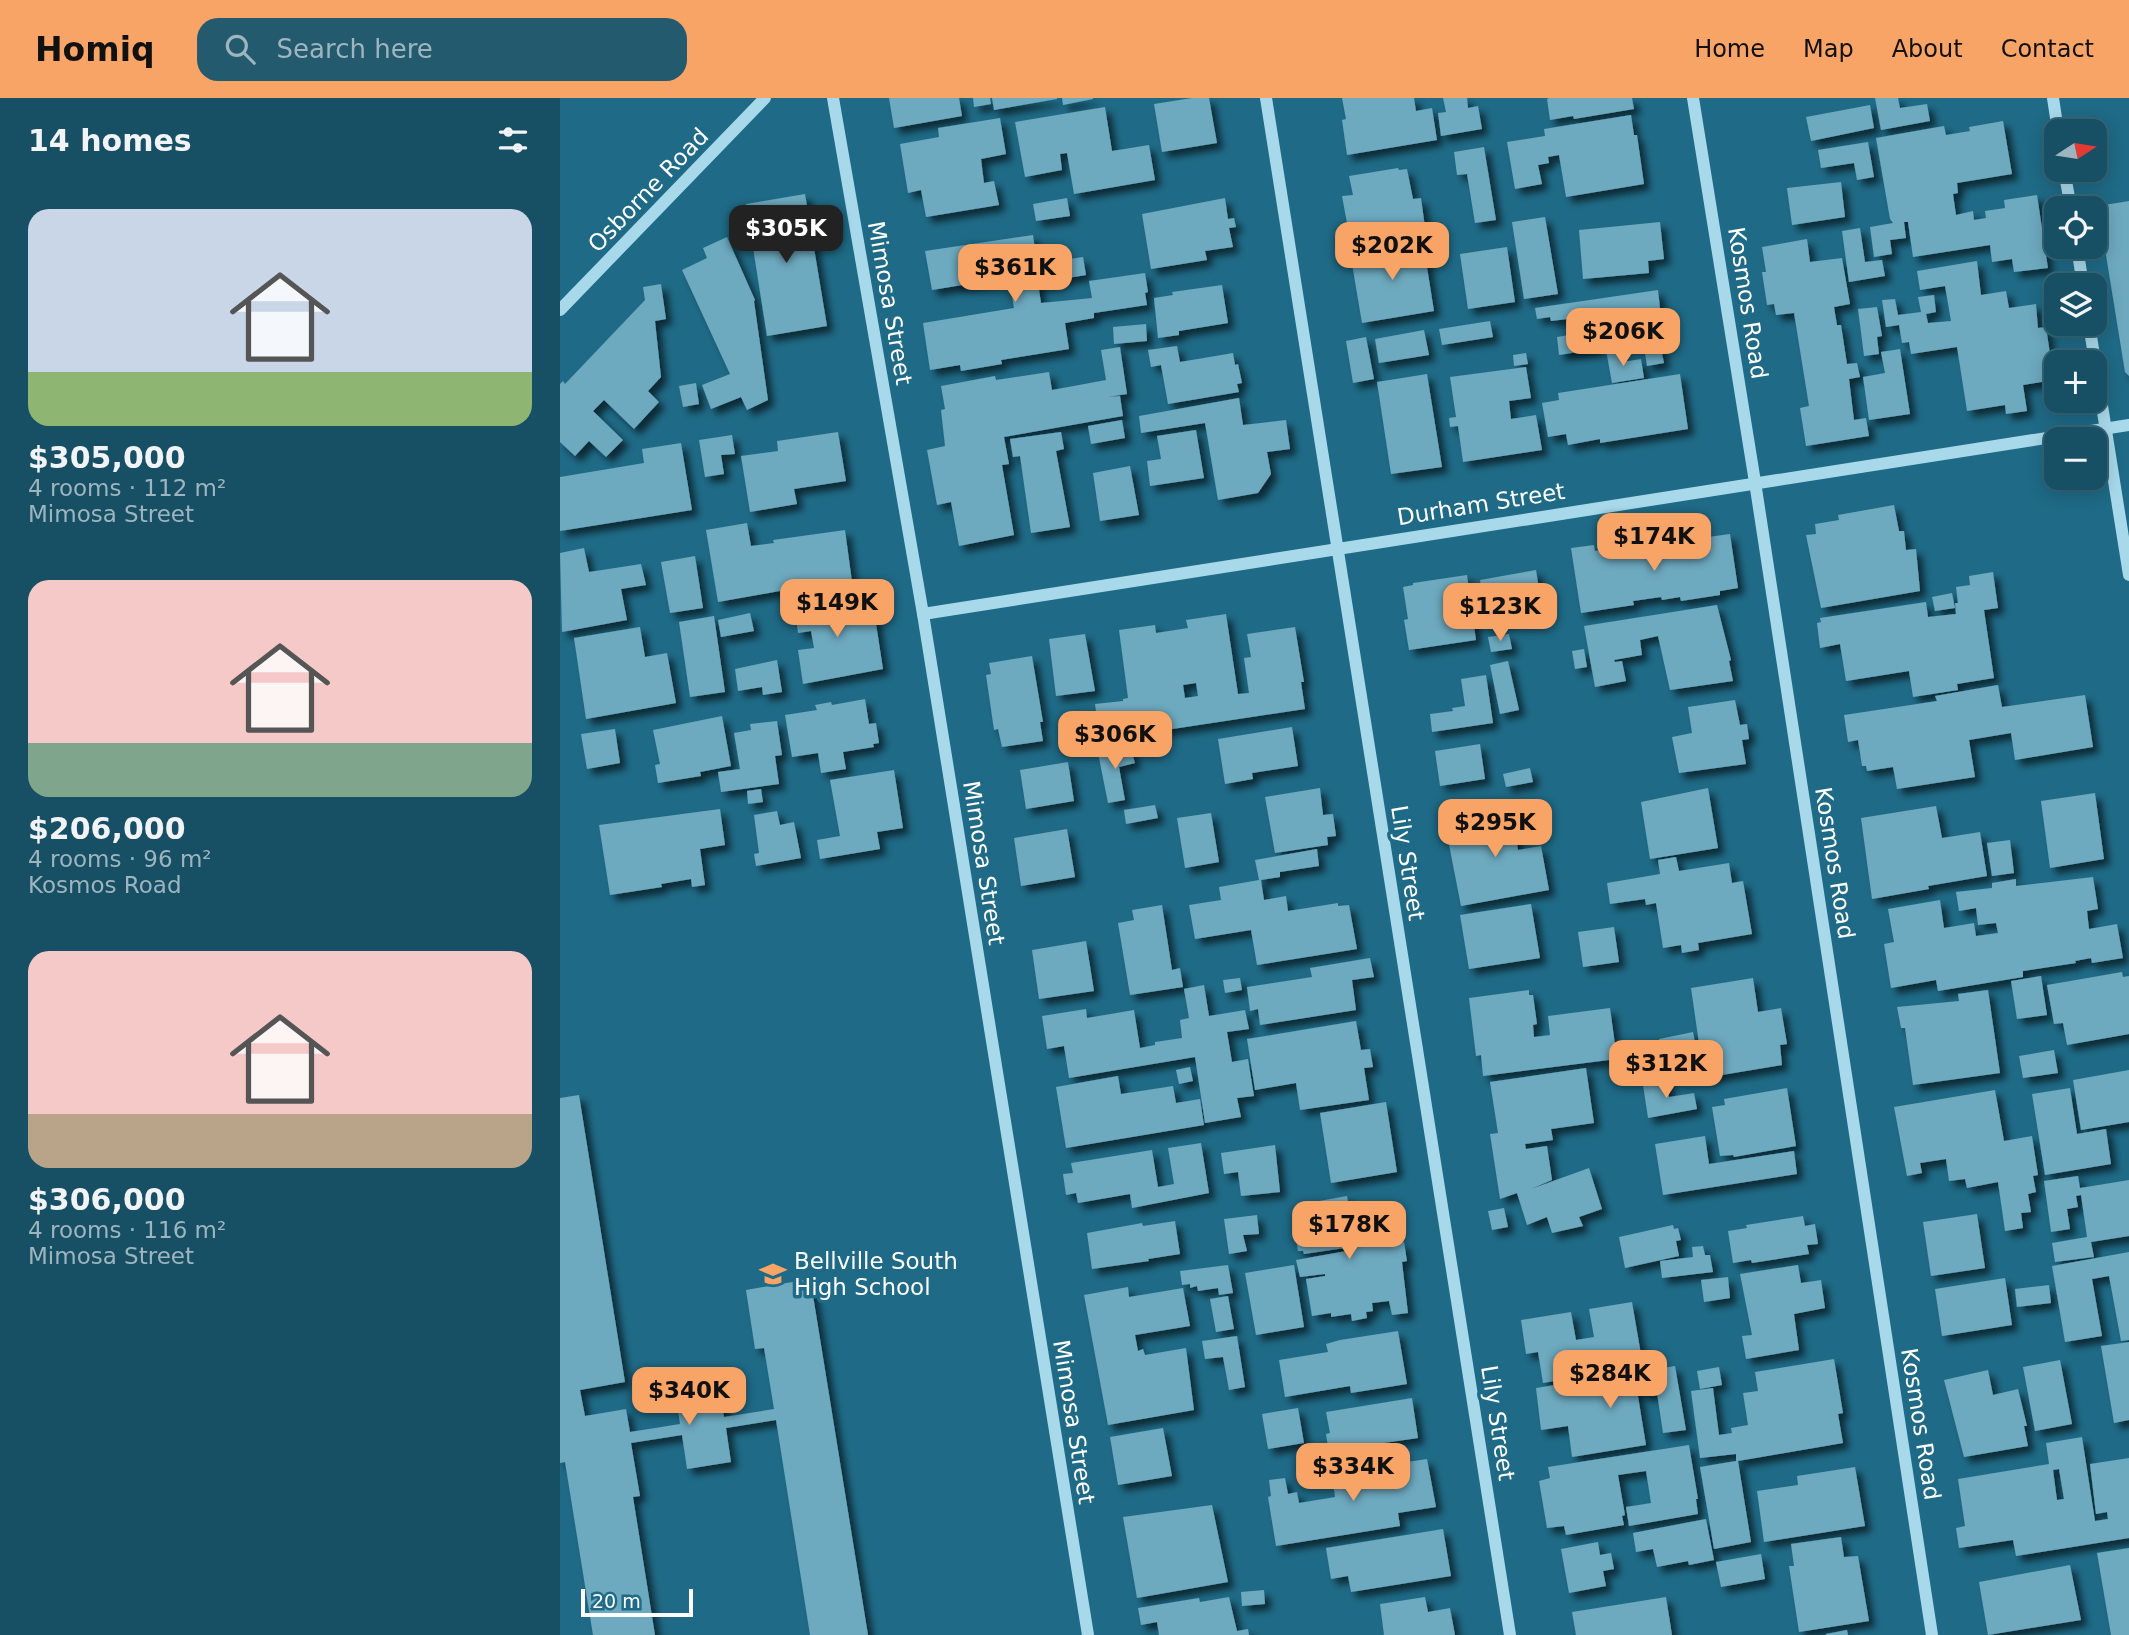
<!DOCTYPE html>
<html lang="en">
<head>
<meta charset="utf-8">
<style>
	:root { --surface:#175064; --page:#245a6d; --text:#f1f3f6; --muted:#9eb5bf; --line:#366778; --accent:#f8a467 }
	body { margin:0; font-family:"DejaVu Sans",sans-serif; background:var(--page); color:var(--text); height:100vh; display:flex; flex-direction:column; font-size:26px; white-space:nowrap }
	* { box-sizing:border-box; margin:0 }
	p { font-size:23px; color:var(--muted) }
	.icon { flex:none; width:38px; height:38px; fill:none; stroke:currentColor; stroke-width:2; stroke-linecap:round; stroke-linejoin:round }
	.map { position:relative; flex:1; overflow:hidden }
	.details { display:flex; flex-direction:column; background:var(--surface); width:560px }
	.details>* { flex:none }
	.needle { width:46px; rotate:78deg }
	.buttons { position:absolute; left:1484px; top:21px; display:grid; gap:14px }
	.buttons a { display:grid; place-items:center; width:63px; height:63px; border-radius:14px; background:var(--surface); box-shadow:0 4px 18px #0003,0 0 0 2px var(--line); font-size:35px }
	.scale { position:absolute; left:21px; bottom:18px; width:112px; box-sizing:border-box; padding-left:7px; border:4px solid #fff; border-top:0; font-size:19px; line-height:24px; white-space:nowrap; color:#fff; -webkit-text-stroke:5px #1f6a86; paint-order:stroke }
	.price { position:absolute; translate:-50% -60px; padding:0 16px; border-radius:14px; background:var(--accent); color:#111; font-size:23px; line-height:46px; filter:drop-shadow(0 2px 4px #0008) }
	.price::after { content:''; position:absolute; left:50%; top:42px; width:21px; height:16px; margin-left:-10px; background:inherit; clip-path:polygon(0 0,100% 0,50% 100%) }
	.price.active { background:#222; color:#fff }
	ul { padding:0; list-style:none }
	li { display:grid; align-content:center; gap:14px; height:371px; padding:0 28px }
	li span { display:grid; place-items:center; height:217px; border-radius:21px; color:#555 }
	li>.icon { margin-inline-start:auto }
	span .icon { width:126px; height:126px; fill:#fffc; stroke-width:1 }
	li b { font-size:30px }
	h2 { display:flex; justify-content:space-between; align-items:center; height:84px; padding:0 28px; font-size:30px }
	header { display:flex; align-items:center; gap:42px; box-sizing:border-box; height:98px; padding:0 35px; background:var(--accent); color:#111 }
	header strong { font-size:33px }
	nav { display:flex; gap:38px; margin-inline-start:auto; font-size:24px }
	.search { width:490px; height:63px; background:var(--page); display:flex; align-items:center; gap:18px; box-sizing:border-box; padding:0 24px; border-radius:21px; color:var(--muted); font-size:26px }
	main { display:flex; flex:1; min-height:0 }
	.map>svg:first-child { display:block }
	.building { fill:#6da9bf; fill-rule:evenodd; filter:url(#shadow) }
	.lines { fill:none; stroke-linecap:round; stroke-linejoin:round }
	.minor { stroke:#a8d9ea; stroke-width:12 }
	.labels { text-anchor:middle; stroke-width:7; stroke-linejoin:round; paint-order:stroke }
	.street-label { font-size:23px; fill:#fff; stroke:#1f6a86 }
	.poi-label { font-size:23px; fill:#fff; stroke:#1f6a86; text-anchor:start }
</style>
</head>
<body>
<header>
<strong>Homiq</strong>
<div class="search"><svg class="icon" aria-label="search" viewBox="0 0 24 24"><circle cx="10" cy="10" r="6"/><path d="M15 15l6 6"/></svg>Search here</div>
<nav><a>Home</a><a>Map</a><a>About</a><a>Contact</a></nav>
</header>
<main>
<section class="details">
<h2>14 homes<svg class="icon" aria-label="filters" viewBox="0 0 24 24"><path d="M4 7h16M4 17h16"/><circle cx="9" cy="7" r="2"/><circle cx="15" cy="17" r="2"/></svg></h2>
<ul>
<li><span style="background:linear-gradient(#c9d6e8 75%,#8fb573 0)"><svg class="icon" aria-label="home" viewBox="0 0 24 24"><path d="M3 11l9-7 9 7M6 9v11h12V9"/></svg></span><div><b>$305,000</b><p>4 rooms · 112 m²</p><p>Mimosa Street</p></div></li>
<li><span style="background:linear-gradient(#f6c9c9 75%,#7fa58c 0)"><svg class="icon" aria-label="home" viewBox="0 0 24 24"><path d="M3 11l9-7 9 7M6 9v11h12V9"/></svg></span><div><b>$206,000</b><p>4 rooms · 96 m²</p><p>Kosmos Road</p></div></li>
<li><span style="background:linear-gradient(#f6c9c9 75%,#b9a48a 0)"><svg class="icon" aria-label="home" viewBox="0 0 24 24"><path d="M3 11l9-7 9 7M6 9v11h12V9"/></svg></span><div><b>$306,000</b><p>4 rooms · 116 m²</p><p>Mimosa Street</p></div></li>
</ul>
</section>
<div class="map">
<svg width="1569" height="1537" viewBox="0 0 1569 1537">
	<defs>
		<filter id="shadow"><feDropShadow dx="6" dy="6" stdDeviation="3.5" flood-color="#0009"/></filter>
	</defs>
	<rect width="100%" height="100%" fill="#1f6a86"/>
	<g class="building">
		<path d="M329 0H399L402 18 334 30Z"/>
		<path d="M413 0H430L431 6 414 9Z"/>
		<path d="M432 0H497V1L434 12Z"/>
		<path d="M502 0H533V1L503 7Z"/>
		<path d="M632 0H649L657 45 602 54 594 6Z"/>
		<path d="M782 0H854L856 13 872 10 877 42 787 57 782 22 786 21Z"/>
		<path d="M883 0H907L908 10 918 8 922 31 881 38 878 15 886 14Z"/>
		<path d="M989 0H1072L1074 11 1014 21 1013 18 990 22 987 1Z"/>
		<path d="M1315 0H1338L1340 10 1367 6 1370 23 1321 32Z"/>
		<path d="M1310 7 1314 30 1251 43 1246 19Z"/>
		<path d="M545 9 552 53 589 47 595 82 514 96 507 55 500 56 502 72 465 79 455 24Z"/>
		<path d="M1071 17 1074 37H1077L1084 86 1006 99 999 57 988 59 989 65 978 67 982 86 955 91 947 44 985 38 984 31Z"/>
		<path d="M440 20 446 56 421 61 424 85 434 83 439 107 366 119 361 92 348 95 340 46 379 39 378 30Z"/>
		<path d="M1443 23 1452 76 1397 85 1398 95 1393 96 1396 117 1413 113 1414 122 1426 120 1425 113 1445 110 1444 102 1477 97 1488 170 1454 174 1452 161 1432 164 1430 147 1353 159 1348 124H1344L1346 140 1330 142 1332 156 1314 159 1310 129 1333 125 1330 121 1316 40 1384 28 1386 37 1410 33 1409 29Z"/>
		<path d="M1308 44 1314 79 1297 82 1294 65 1261 70 1258 52Z"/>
		<path d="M924 49 936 122 915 125 907 76 897 77 894 54Z"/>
		<path d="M838 70 839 72 847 71 853 101 861 100 865 129 849 131V134L801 142 797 124 787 125 782 98 793 97 789 78Z"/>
		<path d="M1281 84 1285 119 1232 127 1227 90Z"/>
		<path d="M245 96 267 228 207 238 186 106Z"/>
		<path d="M507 100 510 118 476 123 473 106Z"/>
		<path d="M665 100 668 121 674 120 676 129 669 130 673 149 645 153 647 162 591 171 582 116Z"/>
		<path d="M1569 103V278L1565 274 1538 108Z"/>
		<path d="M985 119 998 196 964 201 952 124Z"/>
		<path d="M1100 124 1104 161 1088 163 1089 175 1023 181 1019 132Z"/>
		<path d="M1300 130 1305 164 1322 162 1325 178 1289 184 1282 133Z"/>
		<path d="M473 137 477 166 523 159 526 177 478 185 481 205 532 200 529 183 585 175 588 194 585 195 587 207 534 215V220L505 225 509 251 441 262 442 266 401 273 400 267 370 272 363 225 454 210 451 193H453L451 179 372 192 365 153Z"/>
		<path d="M167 139 195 202 194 203 208 302 187 312 181 299 151 311 142 287 170 276 122 172 147 160 143 150Z"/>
		<path d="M1247 141 1250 164 1282 160 1290 206 1274 209 1277 227H1281L1287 266 1297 265 1300 279 1289 281 1294 322 1306 320 1309 338 1246 348 1240 310 1249 308 1234 215 1216 217 1214 206 1207 207 1202 174H1206L1202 149Z"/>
		<path d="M863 144 874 213 802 225 790 154Z"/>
		<path d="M947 149 955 204 908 211 900 156Z"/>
		<path d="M1417 163 1421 197 1446 193 1449 210 1476 206 1478 230 1486 229 1494 282 1463 287 1467 313 1446 316 1445 307 1407 313 1397 249 1351 256 1349 244 1342 245 1339 227 1326 229 1322 202 1335 201 1338 217 1361 214 1358 199 1374 197 1376 214 1366 216 1368 225 1391 223 1385 188 1360 192 1357 173Z"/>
		<path d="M101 186 106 221 95 223 101 279 88 293 99 304 74 331 44 302 33 313 63 342 46 359 29 343 15 358 0 344V286L3 283 5 286 85 202 83 189Z"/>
		<path d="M662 187 668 225 619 233V237L598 240 594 200 613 197 612 194Z"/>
		<path d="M1098 192 1100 210 1070 215V212L1046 215V212L1008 218V221L991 223 990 219 977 221 975 210Z"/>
		<path d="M1317 209 1322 238 1317 239 1319 256 1304 258 1298 211Z"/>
		<path d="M930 223 933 239 882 247 879 231Z"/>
		<path d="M586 226 587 243 554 246 553 229Z"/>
		<path d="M864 232 869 257 819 265 815 241Z"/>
		<path d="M1034 233 1037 251 999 257 997 239Z"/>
		<path d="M806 239 814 281 793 285 786 243Z"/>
		<path d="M1100 246 1104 265 1087 268 1084 249Z"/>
		<path d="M617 248 620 264 673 255 675 267 678 266 682 285 677 286 679 294 608 306 601 267 591 269 588 252Z"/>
		<path d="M560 249 567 296 548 299 560 298 563 318 444 339 449 366 442 367 454 437 399 448 391 404 377 407 367 352 385 348 381 312 385 311 381 288 435 278 436 282 489 274 492 292 546 282 541 252Z"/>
		<path d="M1059 250 1062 264 1081 261 1084 280 1052 285 1046 252Z"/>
		<path d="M1340 251 1350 316 1309 322 1303 279 1325 275 1321 254Z"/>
		<path d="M966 255 968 266 954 268 953 257Z"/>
		<path d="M966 269 971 300 949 303 951 321 976 317 982 352 903 364 898 328 890 329 889 320 896 319 890 279Z"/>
		<path d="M867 276 882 369 831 376 817 284Z"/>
		<path d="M1120 276 1128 331 1040 345V341L1008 347 1006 336 988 339 982 305 999 302 998 295Z"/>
		<path d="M136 285 139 306 123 309 119 288Z"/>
		<path d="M679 300 683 327 726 322 730 351 707 354 711 376 698 395 658 402 645 325 581 335 579 318Z"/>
		<path d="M562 322 565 340 531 346 528 328Z"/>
		<path d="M636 332 644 380 590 388 587 363 601 361 597 338Z"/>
		<path d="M278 334 286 383 234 391 237 406 190 414 181 358 218 353 217 343Z"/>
		<path d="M501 334 504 351 496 353 510 429 471 435 460 358 453 359 450 341Z"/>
		<path d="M172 337 175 356 161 357 164 376 145 379 139 342Z"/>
		<path d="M121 345 132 412 0 433V379L84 365 82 351Z"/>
		<path d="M570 368 579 417 540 423 533 375Z"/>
		<path d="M1334 407 1339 433H1344L1346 452 1356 451 1360 493 1261 510 1246 437 1256 436 1255 426 1279 422 1278 417Z"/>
		<path d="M187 425 191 448 214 445 213 442 285 432 293 491 221 501 220 493 158 504 146 432Z"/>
		<path d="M1170 436 1178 490 1160 493V497L1121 503 1120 499 1102 502 1101 499 1073 503 1074 507 1021 515 1011 450 1034 447 1035 453 1065 448 1067 457 1113 450 1111 444Z"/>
		<path d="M24 450 29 474 81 466 86 487 61 491 67 522 2 534 0 455Z"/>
		<path d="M135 458 143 510 110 515 101 464Z"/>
		<path d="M976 472 983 516 926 525 920 482Z"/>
		<path d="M1433 474 1438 510 1424 512 1434 580 1397 586 1398 592 1353 599 1349 573 1286 583 1280 546 1260 550 1257 525 1261 524 1260 520 1366 504 1368 519 1396 516 1395 505H1398L1396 489 1410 487 1409 478Z"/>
		<path d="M907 477 916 542 849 552 844 522 848 521 843 489 853 487V485Z"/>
		<path d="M300 495 304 518 315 519 323 571 243 586 238 552 254 550 251 533 238 535 234 505Z"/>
		<path d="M1392 495 1395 510 1375 513 1372 499Z"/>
		<path d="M1157 507 1171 562 1169 563 1173 583 1110 592 1098 538 1080 542 1082 557 1054 562 1055 564 1062 563 1066 583 1035 589 1024 528Z"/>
		<path d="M190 515 194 533 161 539 158 522Z"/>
		<path d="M666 516 678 596 689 595 684 560 691 559 687 536 735 529 744 584H741L745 611 540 642 535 606 563 603V601L568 600 559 532 595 527 596 535 628 530 626 522ZM636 585 638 598 625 600 623 587Z"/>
		<path d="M154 518 165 594 130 599 119 524Z"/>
		<path d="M80 529 85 559 107 555 116 605 26 621 14 540Z"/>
		<path d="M525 536 535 593 496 598 489 541Z"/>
		<path d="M949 536 952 551 931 554 928 539Z"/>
		<path d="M1024 551 1027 569 1015 571 1012 553Z"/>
		<path d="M472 558 483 624H480L483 643 442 649 438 631 434 632 426 577 431 576 429 565Z"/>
		<path d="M217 562 222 594 203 597 202 589 178 593 175 571Z"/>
		<path d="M948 563 959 612 940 616 930 567Z"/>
		<path d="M926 577 933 625 872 634 870 616 893 613 892 610 905 608 901 581Z"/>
		<path d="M1438 587 1442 609 1525 597 1533 649 1455 662 1451 635 1409 642 1415 679 1337 691 1333 669 1307 673 1306 668H1302L1298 642 1288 644 1284 617 1377 603 1375 598Z"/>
		<path d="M305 601 309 626 316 625 319 645 313 646 314 649 283 654 286 671 261 675 258 655 232 659 225 617 257 612 255 607 271 604 272 607Z"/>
		<path d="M1175 602 1180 627 1187 626 1189 641 1182 642 1186 666 1119 675 1112 639 1132 635 1128 609Z"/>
		<path d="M162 618 171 668 140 674 141 678 98 685 95 667 100 666 93 632Z"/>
		<path d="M217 623 222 657 215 658 219 686 161 694 158 674 180 671 174 635 191 632 190 626Z"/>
		<path d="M732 629 738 668 692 675 693 681 665 686 658 641Z"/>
		<path d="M55 631 60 665 27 671 21 636Z"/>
		<path d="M920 646 925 681 880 688 875 653Z"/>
		<path d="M570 648 575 665 559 669 565 702 548 705 538 655Z"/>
		<path d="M508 664 514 703 466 711 460 672Z"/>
		<path d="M970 670 973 684 946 689 943 676Z"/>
		<path d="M334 672 343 730 317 734 320 751 260 761 257 742 280 738 270 682Z"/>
		<path d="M760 690 763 717 773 716 776 738 767 739 768 747 715 755 705 699Z"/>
		<path d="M1148 690 1158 750 1090 761 1081 704Z"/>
		<path d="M201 691 203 704 188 706 187 693Z"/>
		<path d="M1535 695 1544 761 1490 770 1481 703Z"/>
		<path d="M595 707 598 720 566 726 564 712Z"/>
		<path d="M1376 708 1382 740 1420 734 1427 778 1368 788 1369 791 1312 801 1301 720Z"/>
		<path d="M160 711 165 747 140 751 145 787 132 789 131 781 101 786 102 789 50 797 39 727Z"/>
		<path d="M217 713 220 727 234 724 241 760 196 768 194 756 199 755 194 717Z"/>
		<path d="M969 713 972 731 955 733 958 752 981 748 989 792 901 808 885 726Z"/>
		<path d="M651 715 659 764 625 770 617 720Z"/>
		<path d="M507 731 515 779 461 788 454 740Z"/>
		<path d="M1450 742 1454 775 1432 778 1427 745Z"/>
		<path d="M757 751 759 768 720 774V779L701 782 704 802 726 798 728 813 778 805V808L789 807 797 851 697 867 691 832 635 841 629 807 661 802 659 789 699 782 695 762Z"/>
		<path d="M1116 759 1119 773 1169 765 1172 785 1183 783 1192 836 1138 845 1139 852 1122 855 1121 847 1103 850 1096 805 1086 807 1085 801 1050 806 1047 785 1100 776 1098 762Z"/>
		<path d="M1533 779 1538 811 1527 813 1529 831 1557 826 1563 860 1532 865 1531 860 1515 863 1516 865 1463 873V879L1378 893 1376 882 1331 890 1324 846 1334 844 1328 811 1380 802 1384 830 1414 825 1416 838 1438 835 1436 825 1418 827 1416 810 1399 813 1396 794 1432 790V785L1456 781V788Z"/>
		<path d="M971 806 980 860 909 871 900 817Z"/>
		<path d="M602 807 612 872 620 870 623 889 570 897 558 825 574 822 572 812Z"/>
		<path d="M1054 829 1059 864 1023 869 1018 834Z"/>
		<path d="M526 843 534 893 479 901 472 852Z"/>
		<path d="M810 860 814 879 792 882 796 912 700 927 698 911 690 913 687 889 752 879 750 870Z"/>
		<path d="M1562 874 1563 879 1569 878V936L1507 947 1503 925 1494 926 1487 887Z"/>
		<path d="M1481 878 1487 917 1457 921 1451 883Z"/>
		<path d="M680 880 682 892 665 895 663 882Z"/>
		<path d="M1193 880 1198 914 1221 910 1227 946 1220 947 1222 967 1144 980 1131 890Z"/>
		<path d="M644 887 649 918 685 912 689 931 667 934 672 964 688 961 694 998 677 1000 681 1019 645 1025 635 959 509 980 504 948 487 951 482 918 526 911 527 920 574 912 580 950 595 947V944L622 940 620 922 629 920 624 891Z"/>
		<path d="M969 892V897H973L977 926 973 927 974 939 990 937 988 918 1050 910 1057 961 923 978 921 957 916 958 909 900Z"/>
		<path d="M1428 892 1440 975 1353 987 1345 930H1341L1337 909 1399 903 1398 896Z"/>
		<path d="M796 923 801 952 810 951 813 969 804 970 809 1002 740 1012 736 985 695 992 687 941Z"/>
		<path d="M1133 934 1140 971 1108 978 1099 941Z"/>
		<path d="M1494 952 1498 975 1463 980 1459 958Z"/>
		<path d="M630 969 633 983 619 986 616 972Z"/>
		<path d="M1026 970 1034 1025 991 1031 993 1042 965 1046 966 1051 987 1048 992 1082 971 1091 1029 1070 1042 1111 1019 1119 1023 1128 992 1135 987 1119 967 1127 957 1095 940 1101 930 1036 938 1035 930 984Z"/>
		<path d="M1569 972V1024L1521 1032 1513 982Z"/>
		<path d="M558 978 561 996 613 988 616 1005 640 1001 644 1027 506 1050 496 989Z"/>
		<path d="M1106 978 1109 999 1134 995 1137 1011 1088 1020 1083 987 1099 985 1097 980Z"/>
		<path d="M1227 990 1236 1048 1174 1059 1173 1057 1160 1058 1152 1009 1165 1007 1164 1001Z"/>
		<path d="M1510 990 1517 1036 1546 1031 1551 1066 1485 1077 1472 996Z"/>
		<path d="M1435 992 1444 1043 1472 1038 1478 1077 1473 1078 1476 1094 1468 1096 1471 1114 1461 1115 1463 1130 1445 1133 1438 1084 1407 1090 1405 1081 1389 1083 1386 1061 1360 1065 1362 1075 1347 1078 1334 1009Z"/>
		<path d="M19 997 65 1284 20 1292 25 1318 66 1311 70 1334 120 1326 115 1292 159 1285 164 1319 214 1311 204 1250 195 1251 186 1192 244 1182 245 1186 251 1185 308 1537H250L216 1322 166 1330 171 1364 127 1371 122 1337 71 1345 80 1398 73 1399 95 1537H33L5 1364 0 1365V1000Z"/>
		<path d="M826 1004 837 1074 771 1085 760 1015Z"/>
		<path d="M1145 1038 1149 1066 1234 1053 1237 1076 1103 1097 1095 1046Z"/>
		<path d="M641 1045 649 1095 572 1110 570 1096 518 1105 516 1095 506 1097 503 1076 513 1075 511 1065 592 1052 598 1089 614 1086 608 1050Z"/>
		<path d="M715 1047 720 1094 681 1098 678 1074 664 1076 661 1055Z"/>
		<path d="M1518 1078 1520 1090 1569 1082V1138L1531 1144 1534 1159 1495 1164 1492 1145 1527 1139 1521 1097 1516 1098 1518 1109 1507 1111 1510 1131 1491 1134 1484 1083Z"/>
		<path d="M787 1098 791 1121 821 1117 826 1147 844 1144 847 1163 842 1164 848 1215 832 1217 829 1203 812 1205 813 1213 806 1214 807 1220 792 1223 791 1216 771 1219V1215L752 1218 746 1181 765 1178V1176L740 1179 736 1162 792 1152V1149L744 1156 743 1153H738L733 1123 739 1122 737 1107Z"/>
		<path d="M944 1110 948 1129 932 1132 928 1113Z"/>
		<path d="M1417 1116 1425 1170 1371 1178 1363 1124Z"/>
		<path d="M697 1117 699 1136 683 1137 687 1153 669 1156 664 1121Z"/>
		<path d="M1243 1118 1245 1128 1255 1126 1258 1146 1247 1147 1249 1156 1192 1165 1191 1162 1173 1165 1168 1133 1187 1130 1186 1127Z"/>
		<path d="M615 1123 620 1156 588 1161 589 1163 532 1171 527 1135 582 1125 583 1128Z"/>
		<path d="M1113 1127 1114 1131 1118 1130 1121 1142 1116 1143 1119 1158 1065 1170 1059 1139Z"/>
		<path d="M1143 1148 1145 1157H1150L1153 1174 1102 1180 1100 1163 1133 1159 1132 1149Z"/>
		<path d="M1569 1154V1242L1561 1243 1549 1178 1532 1181 1542 1238 1505 1244 1492 1168Z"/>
		<path d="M668 1167 673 1195 659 1197 658 1190 638 1193 637 1188 630 1190V1186L622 1187 620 1173Z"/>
		<path d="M734 1167 744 1229 696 1237 685 1175Z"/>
		<path d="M1238 1167 1241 1185 1261 1182 1265 1210 1234 1216 1239 1252 1186 1261 1182 1238 1192 1237 1180 1176Z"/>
		<path d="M1168 1179 1170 1200 1144 1204 1141 1182Z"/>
		<path d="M1445 1180 1452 1227 1382 1238 1375 1191Z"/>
		<path d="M1489 1187 1491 1205 1457 1209 1455 1191Z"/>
		<path d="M568 1189 569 1199 623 1190 630 1228 575 1237 578 1253 583 1251 585 1257 626 1250 634 1312 548 1327 524 1197Z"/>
		<path d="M668 1198 674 1231 656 1234 650 1201Z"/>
		<path d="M1072 1204 1083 1268 983 1285 978 1254 966 1256 961 1222 1011 1214 1016 1242 1034 1239 1029 1211Z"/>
		<path d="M838 1233 847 1286 791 1295 790 1288 725 1299 719 1262 768 1254 766 1246 780 1242Z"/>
		<path d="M677 1238 685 1289 669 1292 663 1259 645 1261 642 1243Z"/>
		<path d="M1569 1244V1322L1554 1325 1541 1248Z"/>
		<path d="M1274 1261 1283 1315 1278 1316 1283 1345 1178 1363 1191 1444 1154 1451 1140 1369 1176 1363V1356L1140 1360 1131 1293 1153 1290 1159 1337 1172 1335 1171 1330 1188 1327 1183 1295 1198 1293 1195 1274Z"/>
		<path d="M1500 1262 1512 1326 1475 1333 1463 1269Z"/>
		<path d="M1115 1268 1126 1332 1103 1335 1097 1295 1084 1297 1083 1291 1077 1292 1086 1347 1012 1359 1008 1328 981 1332 976 1290Z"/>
		<path d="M1159 1269 1162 1287 1140 1291 1137 1273Z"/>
		<path d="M1428 1272 1433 1297 1458 1291 1467 1328H1464L1468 1348 1404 1359 1384 1282Z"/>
		<path d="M852 1300 858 1340 817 1346 819 1354 770 1362 766 1336 770 1335 766 1314Z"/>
		<path d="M738 1310 744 1345 708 1351 702 1316Z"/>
		<path d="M603 1330 612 1378 558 1387 550 1339Z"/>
		<path d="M1522 1339 1535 1423 1548 1421 1547 1414 1536 1416 1530 1366 1569 1360V1440L1456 1458 1453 1442 1399 1450 1396 1430 1405 1428 1398 1381 1489 1366 1486 1345ZM1499 1371 1504 1401 1497 1402 1493 1372Z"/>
		<path d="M1129 1347 1138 1401H1136L1138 1416 1069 1428 1066 1409 1091 1405 1086 1373 1058 1377 1065 1417 1062 1418 1064 1427 1006 1437 1004 1428 987 1430 979 1383 990 1380 988 1369Z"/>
		<path d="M832 1360 834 1366 867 1361 876 1409 838 1415 840 1428 716 1448 708 1399 711 1398 709 1382 725 1380 728 1396 737 1394 739 1405 775 1399 772 1376 817 1369 816 1362Z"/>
		<path d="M1295 1369 1305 1428 1204 1444 1197 1393 1238 1387 1237 1378Z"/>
		<path d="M652 1407 668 1484 577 1500 563 1419Z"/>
		<path d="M1146 1421 1154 1462 1129 1467 1128 1463 1097 1469 1093 1451 1076 1454 1073 1435Z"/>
		<path d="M883 1431 891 1478 791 1494 788 1478 771 1481 766 1450Z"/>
		<path d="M1281 1439 1284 1459 1298 1458 1309 1523 1239 1534 1229 1468H1234L1231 1446Z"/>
		<path d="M1038 1444 1040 1457 1051 1455 1054 1471 1043 1473 1046 1488 1009 1495 1001 1451Z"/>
		<path d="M1569 1450V1537H1551L1537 1455Z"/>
		<path d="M1201 1456 1205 1481 1161 1489 1156 1464Z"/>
		<path d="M1510 1467 1521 1522 1428 1537 1419 1484Z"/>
		<path d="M704 1492 705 1506 682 1508 681 1494Z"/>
		<path d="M669 1499 677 1533 688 1531 689 1537H599L597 1524 581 1527 578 1510 639 1500 640 1504Z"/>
		<path d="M865 1499 868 1514 890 1510 895 1537H824L820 1506Z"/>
		<path d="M1106 1499 1112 1537H1016L1012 1514Z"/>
		<path d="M1287 1532 1288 1537H1266V1536Z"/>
	</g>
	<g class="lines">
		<g class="minor">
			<path d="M273 0 363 516 528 1537"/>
			<path d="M706 0 950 1537"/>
			<path d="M1133 0 1195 384 1372 1537"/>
			<path d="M1493 0 1498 33"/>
			<path d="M1504 72 1511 110"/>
			<path d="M1517 149 1523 187"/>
			<path d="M0 212 205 0"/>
			<path d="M1529 226 1569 477"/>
			<path d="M363 516 1569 327"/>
		</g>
	</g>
	<defs>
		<g id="school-bare" transform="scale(2.1)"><path d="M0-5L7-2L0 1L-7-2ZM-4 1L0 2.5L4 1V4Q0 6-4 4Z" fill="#f8a467" stroke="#1f6a86" stroke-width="2.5" paint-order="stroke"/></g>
	</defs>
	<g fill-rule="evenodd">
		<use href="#school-bare" x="213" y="1176"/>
	</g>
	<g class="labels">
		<g class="street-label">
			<text transform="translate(88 92) rotate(-46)" y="8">Osborne Road</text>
			<text transform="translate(330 205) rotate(80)" y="8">Mimosa Street</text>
			<text transform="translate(1188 205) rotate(81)" y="8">Kosmos Road</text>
			<text transform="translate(921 406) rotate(-9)" y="8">Durham Street</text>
			<text transform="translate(424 765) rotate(81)" y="8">Mimosa Street</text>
			<text transform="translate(848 765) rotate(81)" y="8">Lily Street</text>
			<text transform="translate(1275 765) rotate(81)" y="8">Kosmos Road</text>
			<text transform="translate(514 1324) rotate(81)" y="8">Mimosa Street</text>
			<text transform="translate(938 1325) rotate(81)" y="8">Lily Street</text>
			<text transform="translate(1361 1326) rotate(81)" y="8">Kosmos Road</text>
		</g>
		<g class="poi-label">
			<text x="234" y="1171">Bellville South<tspan x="234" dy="26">High School</tspan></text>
		</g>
	</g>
</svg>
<div class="buttons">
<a><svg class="needle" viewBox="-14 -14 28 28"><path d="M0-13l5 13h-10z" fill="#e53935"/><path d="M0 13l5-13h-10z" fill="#9eb5bf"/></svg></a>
<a><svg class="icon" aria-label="locate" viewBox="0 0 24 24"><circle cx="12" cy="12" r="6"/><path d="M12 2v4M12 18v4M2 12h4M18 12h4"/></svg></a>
<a><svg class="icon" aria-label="layers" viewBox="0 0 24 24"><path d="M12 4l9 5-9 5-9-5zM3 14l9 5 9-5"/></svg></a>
<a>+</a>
<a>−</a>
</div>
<div class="scale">20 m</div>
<b class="price active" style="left:226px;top:167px">$305K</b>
<b class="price" style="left:832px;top:184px">$202K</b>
<b class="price" style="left:455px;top:206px">$361K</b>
<b class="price" style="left:1063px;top:270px">$206K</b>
<b class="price" style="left:1094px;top:475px">$174K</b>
<b class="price" style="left:277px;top:541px">$149K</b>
<b class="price" style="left:940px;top:545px">$123K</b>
<b class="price" style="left:555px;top:673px">$306K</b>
<b class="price" style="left:935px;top:761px">$295K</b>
<b class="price" style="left:1106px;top:1002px">$312K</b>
<b class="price" style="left:789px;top:1163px">$178K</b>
<b class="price" style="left:1050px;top:1312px">$284K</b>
<b class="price" style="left:129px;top:1329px">$340K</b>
<b class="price" style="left:793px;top:1405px">$334K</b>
</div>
</main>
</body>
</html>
